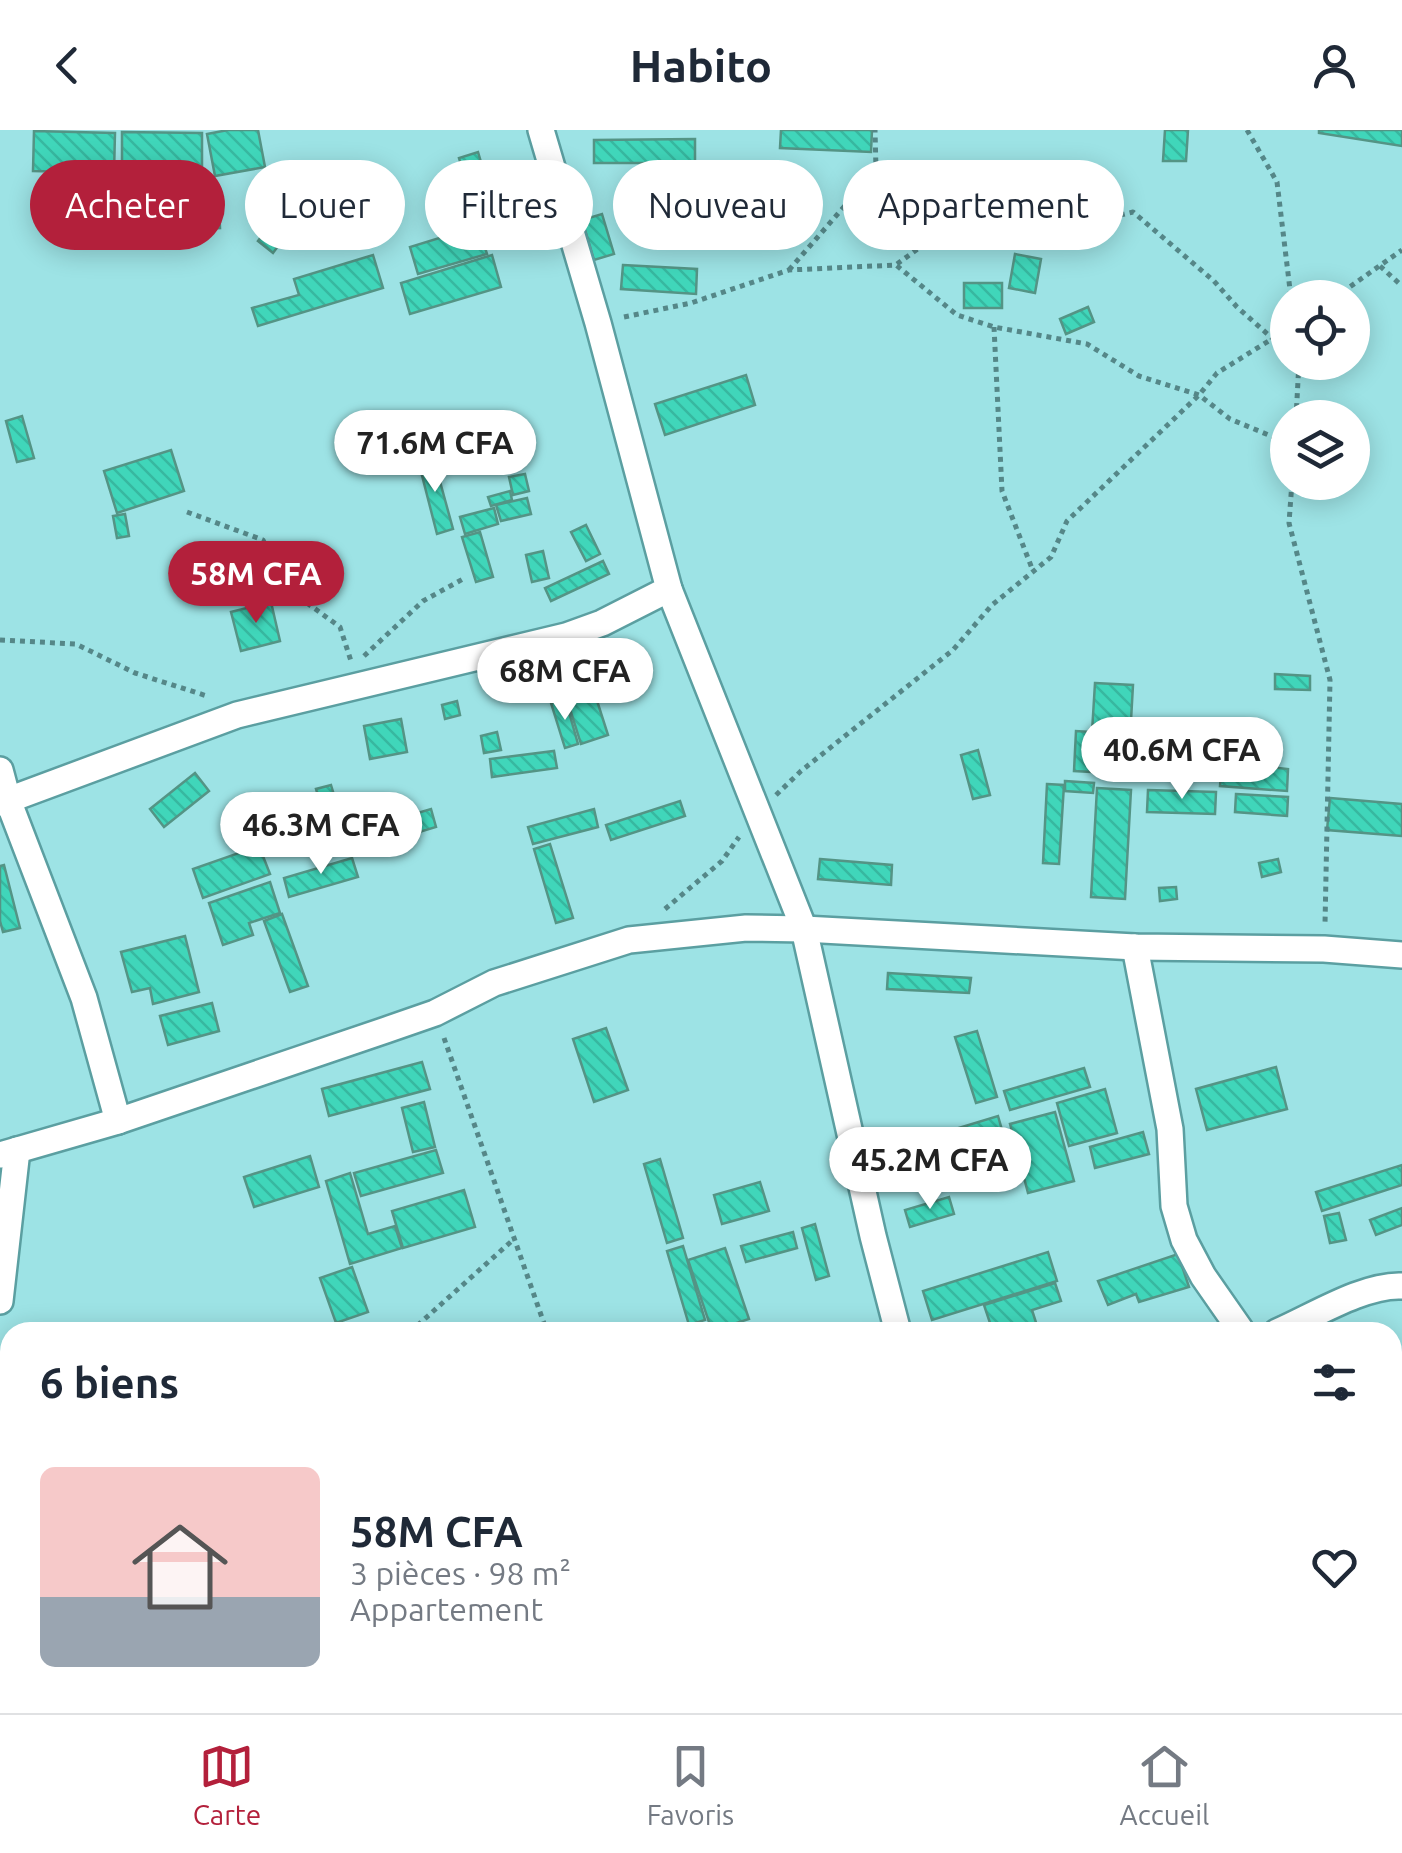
<!DOCTYPE html>
<html lang="fr">
<head>
<meta charset="utf-8">
<style>
	:root { --surface:#fff; --page:#f6f6f7; --text:#1f2937; --muted:#747a83; --line:#e0e1e3; --accent:#b3203b }
	body { margin:0; font-family:Ubuntu,sans-serif; background:var(--page); color:var(--text); height:100vh; display:flex; flex-direction:column; font-size:38px; white-space:nowrap }
	* { box-sizing:border-box; margin:0 }
	p { font-size:32px; color:var(--muted) }
	.icon { flex:none; width:55px; height:55px; fill:none; stroke:currentColor; stroke-width:2; stroke-linecap:round; stroke-linejoin:round }
	.map { position:relative; flex:1; overflow:hidden }
	.panel { position:absolute; left:0px; top:1192px; width:1402px; height:392px; display:flex; flex-direction:column; background:var(--surface); border-radius:30px 30px 0 0; box-shadow:0 5px 25px #0003 }
	.panel>* { flex:none }
	.banner { position:absolute; left:30px; top:30px; width:1342px; height:90px; display:flex; gap:20px }
	.fabs { position:absolute; left:1270px; top:150px; display:grid; gap:20px }
	.fabs a { display:grid; place-items:center; width:100px; height:100px; border-radius:50%; background:var(--surface); box-shadow:0 5px 25px #0003; font-size:50px }
	.price { position:absolute; translate:-50% -85px; padding:0 22px; border-radius:35px; background:#fff; color:#222; font-size:32px; line-height:65px; filter:drop-shadow(0 2px 5px #0008) }
	.price::after { content:''; position:absolute; left:50%; top:60px; width:30px; height:22px; margin-left:-15px; background:inherit; clip-path:polygon(0 0,100% 0,50% 100%) }
	.price.current { background:var(--accent); color:#fff }
	ul { padding:0; list-style:none }
	li { display:flex; align-items:center; gap:30px; height:250px; padding:0 40px }
	li span { display:grid; place-items:center; flex:none; width:280px; height:200px; border-radius:15px; color:#555 }
	li>.icon { margin-inline-start:auto }
	span .icon { width:120px; height:120px; fill:#fffc; stroke-width:1 }
	li b { font-size:42px }
	h2 { display:flex; justify-content:space-between; align-items:center; height:120px; padding:0 40px; font-size:42px }
	.pill { padding:0 35px; border-radius:45px; background:var(--surface); box-shadow:0 5px 25px #0003; font-size:35px; line-height:90px }
	.pill.current { background:var(--accent); color:#fff }
	header { display:flex; justify-content:space-between; align-items:center; height:130px; padding:0 40px; background:var(--surface); font-size:45px; font-weight:600 }
	.menu { display:flex; justify-content:space-around; align-items:center; height:140px; border-top:2px solid var(--line); background:var(--surface); font-size:28px; color:var(--muted) }
	.menu a { display:grid; justify-items:center; gap:5px }
	.menu .current { color:var(--accent) }
	.map>svg:first-child { display:block }
	.building { fill:url(#building-back-hatch); stroke:#549485; stroke-width:2.5 }
	.lines { fill:none; stroke-linecap:round; stroke-linejoin:round }
	.street-casing { stroke:#5b9fa1; stroke-width:30 }
	.path { stroke:#558788; stroke-width:5; stroke-dasharray:5 5; stroke-linecap:butt }
	.street { stroke:#fff; stroke-width:25 }
</style>
</head>
<body>
<header><svg class="icon" aria-label="back" viewBox="0 0 24 24"><path d="M15 5l-7 7 7 7"/></svg>Habito<svg class="icon" aria-label="person" viewBox="0 0 24 24"><circle cx="12" cy="8" r="4"/><path d="M4 21q1-7 8-7t8 7"/></svg></header>
<div class="map">
<svg width="1402" height="1583" viewBox="0 0 1402 1583">
	<defs>
		<pattern id="building-back-hatch" width="6" height="6" patternUnits="userSpaceOnUse" patternTransform="scale(2.5)"><rect width="6" height="6" fill="#40d6ba"/><path d="M-1 5l2 2M0 0l6 6M5-1l2 2" fill="none" stroke="#37b8a0"/></pattern>
	</defs>
	<rect width="100%" height="100%" fill="#9de3e5"/>
	<g class="building">
		<path d="M228 0H258L265 37 215 46 207 4Z"/>
		<path d="M781 0H872L871 22 780 18Z"/>
		<path d="M1165 0H1188L1186 31H1163Z"/>
		<path d="M1319 0H1402V16L1319 3Z"/>
		<path d="M34 1 115 3 114 43 33 41Z"/>
		<path d="M122 2 202 3V45L122 44Z"/>
		<path d="M695 9V33H594V10Z"/>
		<path d="M478 22 497 86 478 92 459 28Z"/>
		<path d="M315 34 330 45 273 123 258 111Z"/>
		<path d="M716 42 783 48 781 69 714 64Z"/>
		<path d="M351 48 366 102 352 105 337 51Z"/>
		<path d="M206 56H218L220 98 207 99Z"/>
		<path d="M602 84 614 124 594 130 582 90Z"/>
		<path d="M478 96 487 124 418 144 410 117Z"/>
		<path d="M1015 124 1041 129 1035 163 1009 158Z"/>
		<path d="M373 125 383 158 258 196 252 178 299 165 294 149Z"/>
		<path d="M492 125 501 157 410 184 401 153Z"/>
		<path d="M623 135 697 139 696 164 621 159Z"/>
		<rect x="964" y="153" width="38" height="25"/>
		<path d="M1088 177 1094 192 1066 204 1060 189Z"/>
		<path d="M746 245 755 275 665 305 655 274Z"/>
		<path d="M22 286 34 328 17 332 6 291Z"/>
		<path d="M499 303 504 318 443 338 438 323Z"/>
		<path d="M171 320 184 361 117 383 104 341Z"/>
		<path d="M433 326 453 399 437 404 418 330Z"/>
		<path d="M525 344 529 361 513 365 509 347Z"/>
		<path d="M510 361 512 370 491 376 488 367Z"/>
		<path d="M527 368 531 384 501 391 496 375Z"/>
		<path d="M494 378 498 394 465 404 460 387Z"/>
		<path d="M125 384 129 406 117 408 113 386Z"/>
		<path d="M586 395 600 424 586 431 571 402Z"/>
		<path d="M480 402 493 447 476 452 462 407Z"/>
		<path d="M543 421 549 448 532 452 526 425Z"/>
		<path d="M603 431 609 444 551 471 545 458Z"/>
		<path d="M271 472 280 511 241 521 231 482Z"/>
		<path d="M1275 544 1310 546V560L1275 559Z"/>
		<path d="M1095 553 1133 555 1128 644 1074 641 1076 601 1092 602Z"/>
		<path d="M592 555 608 605 581 614 565 563Z"/>
		<path d="M565 568 578 614 565 618 551 573Z"/>
		<path d="M457 571 460 585 445 589 442 575Z"/>
		<path d="M401 589 407 622 370 629 364 596Z"/>
		<path d="M497 602 501 620 484 623 481 606Z"/>
		<path d="M1223 619 1270 622 1269 637 1288 639 1287 661 1220 656Z"/>
		<path d="M978 620 990 665 973 669 961 625Z"/>
		<path d="M554 621 557 638 492 647 490 629Z"/>
		<path d="M195 643 209 661 164 697 150 679Z"/>
		<path d="M1065 651 1094 653 1093 663 1065 661Z"/>
		<path d="M1047 654 1064 655 1059 734 1043 733Z"/>
		<path d="M331 655 337 675 322 680 316 659Z"/>
		<path d="M1097 658 1131 660 1125 769 1091 767Z"/>
		<path d="M1148 660 1216 662 1215 684 1147 682Z"/>
		<path d="M1236 664 1288 667 1287 686 1235 682Z"/>
		<path d="M1330 668 1402 674V706L1327 700Z"/>
		<path d="M680 671 685 686 611 710 606 695Z"/>
		<path d="M431 679 436 697 354 722 349 703Z"/>
		<path d="M594 679 598 697 533 714 528 697Z"/>
		<path d="M550 714 573 788 556 793 534 719Z"/>
		<path d="M259 716 270 744 203 768 193 739Z"/>
		<path d="M352 728 358 747 289 767 284 748Z"/>
		<path d="M820 729 892 735 891 755 818 749Z"/>
		<path d="M1278 729 1281 742 1262 747 1259 733Z"/>
		<path d="M4 735 20 798 3 802 0 791V736Z"/>
		<path d="M270 752 280 783 249 793 253 805 223 815 209 773Z"/>
		<path d="M1176 757 1177 769 1160 771 1159 758Z"/>
		<path d="M282 784 308 856 290 862 264 791Z"/>
		<path d="M185 806 199 862 153 874 150 858 132 862 121 822Z"/>
		<path d="M888 843 971 848 969 863 887 859Z"/>
		<path d="M212 873 219 901 168 915 160 886Z"/>
		<path d="M606 898 628 960 594 972 573 909Z"/>
		<path d="M977 901 997 967 976 973 955 907Z"/>
		<path d="M422 932 430 959 329 986 322 959Z"/>
		<path d="M1276 937 1287 979 1207 1000 1196 959Z"/>
		<path d="M1084 938 1090 957 1010 980 1004 961Z"/>
		<path d="M1105 959 1117 1003 1069 1016 1057 973Z"/>
		<path d="M424 972 435 1017 413 1022 402 978Z"/>
		<path d="M1055 982 1074 1051 1028 1063 1010 994Z"/>
		<path d="M998 986 1002 1000 959 1013 955 999Z"/>
		<path d="M1143 1002 1149 1024 1095 1038 1090 1017Z"/>
		<path d="M436 1020 443 1043 361 1066 354 1043Z"/>
		<path d="M310 1026 319 1057 254 1077 244 1047Z"/>
		<path d="M660 1029 683 1108 667 1113 644 1034Z"/>
		<path d="M1402 1035V1055L1322 1081 1316 1062Z"/>
		<path d="M350 1043 368 1104 395 1096 402 1118 350 1134 326 1051Z"/>
		<path d="M760 1052 769 1081 722 1094 714 1065Z"/>
		<path d="M464 1060 475 1097 403 1118 392 1081Z"/>
		<path d="M949 1067 954 1084 910 1097 905 1080Z"/>
		<path d="M1402 1078V1095L1376 1105 1370 1090Z"/>
		<path d="M1339 1083 1346 1110 1330 1113 1324 1086Z"/>
		<path d="M815 1094 829 1146 816 1150 802 1098Z"/>
		<path d="M793 1102 797 1118 746 1132 741 1116Z"/>
		<path d="M683 1116 705 1190 689 1195 667 1121Z"/>
		<path d="M725 1118 749 1189 712 1201 688 1130Z"/>
		<path d="M1048 1122 1057 1151 932 1190 923 1161Z"/>
		<path d="M1178 1124 1189 1157 1139 1172 1136 1164 1108 1175 1098 1151Z"/>
		<path d="M352 1137 368 1182 336 1193 320 1148Z"/>
		<path d="M1055 1153 1061 1171 1032 1180 1039 1202H993L984 1175Z"/>
		<path d="M320 1194 323 1202H297Z"/>
		<path d="M829 1575H886L889 1583H810Z"/>
	</g>
	<g class="lines">
		<g class="street-casing">
			<g id="street">
				<path d="M669 459 804 799 873 1106 898 1202"/>
				<path d="M0 640 8 670 84 868 118 991"/>
				<path d="M0 673 237 585 566 506 602 493 669 459 598 193 541 0"/>
				<path d="M1135 817 1170 999 1174 1076 1184 1110 1203 1146 1242 1202"/>
				<path d="M0 1025 118 991 386 900 435 883 494 853 629 810 746 798 804 799 1135 817 1324 819 1402 825"/>
				<path d="M0 1171 17 1020"/>
				<path d="M1277 1202C1312 1187 1364 1154 1402 1156"/>
				<path d="M0 1411 10 1459"/>
				<path d="M1392 1493 1402 1487"/>
				<path d="M52 1575 55 1583"/>
				<path d="M1019 1575 1022 1583"/>
				<path d="M421 1583 439 1575"/>
				<path d="M1205 1583 1224 1575"/>
				<path d="M1307 1583 1310 1575"/>
			</g>
		</g>
		<g class="path">
			<path d="M1247 0 1277 52 1291 168"/>
			<path d="M897 134 959 89 1002 80 1091 92 1133 82 1214 151 1237 177 1272 208"/>
			<path d="M1380 136 1402 156"/>
			<path d="M789 140 876 40 875 0"/>
			<path d="M1334 168 1402 120"/>
			<path d="M624 187 691 173 789 140 896 135 957 185 994 197 1087 214 1139 246 1199 265 1230 289 1288 313"/>
			<path d="M994 197 1002 361 1033 441"/>
			<path d="M1296 288 1299 232"/>
			<path d="M1292 352 1289 393 1330 550 1325 794"/>
			<path d="M187 382 263 410 285 457 340 497 351 531"/>
			<path d="M0 510 76 514 135 543 207 566"/>
			<path d="M364 526 423 471 463 449"/>
			<path d="M776 665 801 641 953 520 992 475 1051 427 1067 391 1199 265 1217 243 1288 199"/>
			<path d="M665 779 722 731 739 707"/>
			<path d="M444 908 547 1202"/>
			<path d="M410 1202 514 1109"/>
			<path d="M146 1583 150 1575"/>
		</g>
		<use href="#street" class="street"/>
	</g>
</svg>
<div class="fabs">
<a><svg class="icon" aria-label="locate" viewBox="0 0 24 24"><circle cx="12" cy="12" r="6"/><path d="M12 2v4M12 18v4M2 12h4M18 12h4"/></svg></a>
<a><svg class="icon" aria-label="layers" viewBox="0 0 24 24"><path d="M12 4l9 5-9 5-9-5zM3 14l9 5 9-5"/></svg></a>
</div>
<b class="price" style="left:435px;top:365px">71.6M CFA</b>
<b class="price current" style="left:256px;top:496px">58M CFA</b>
<b class="price" style="left:565px;top:593px">68M CFA</b>
<b class="price" style="left:1182px;top:672px">40.6M CFA</b>
<b class="price" style="left:321px;top:747px">46.3M CFA</b>
<b class="price" style="left:930px;top:1082px">45.2M CFA</b>
<div class="banner">
<a class="pill current">Acheter</a>
<a class="pill">Louer</a>
<a class="pill">Filtres</a>
<a class="pill">Nouveau</a>
<a class="pill">Appartement</a>
</div>
<section class="panel">
<h2>6 biens<svg class="icon" aria-label="filters" viewBox="0 0 24 24"><path d="M4 7h16M4 17h16"/><circle cx="9" cy="7" r="2"/><circle cx="15" cy="17" r="2"/></svg></h2>
<ul>
<li><span style="background:linear-gradient(#f6c9c9 65%,#9aa5b1 0)"><svg class="icon" aria-label="home" viewBox="0 0 24 24"><path d="M3 11l9-7 9 7M6 9v11h12V9"/></svg></span><div><b>58M CFA</b><p>3 pièces · 98 m²</p><p>Appartement</p></div><svg class="icon" aria-label="heart" viewBox="0 0 24 24"><path d="M12 20l-8-8c-3-5 5-10 8-4 3-6 11-1 8 4z"/></svg></li>
</ul>
</section>
</div>
<nav class="menu">
<a class="current"><svg class="icon" aria-label="map" viewBox="0 0 24 24"><path d="M3 6l6-2 6 2 6-2v14l-6 2-6-2-6 2zM9 4v14M15 6v14"/></svg>Carte</a>
<a><svg class="icon" aria-label="saved" viewBox="0 0 24 24"><path d="M7 4h10v16l-5-4-5 4z"/></svg>Favoris</a>
<a><svg class="icon" aria-label="home" viewBox="0 0 24 24"><path d="M3 11l9-7 9 7M6 9v11h12V9"/></svg>Accueil</a>
</nav>
</body>
</html>
